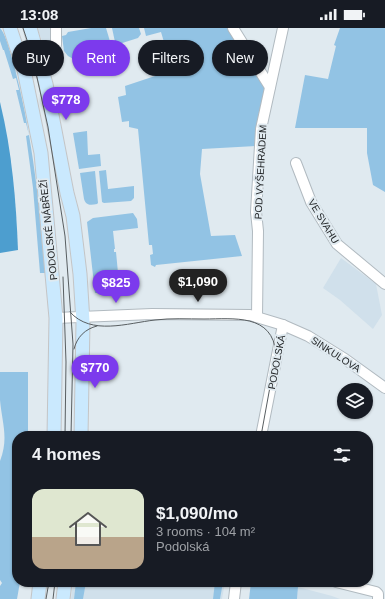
<!DOCTYPE html>
<html lang="en">
<head>
<meta charset="utf-8">
<style>
	:root { --surface:#171b24; --page:#20242c; --text:#f1f3f6; --muted:#9ea1a6; --accent:#7c3aed }
	body { margin:0; font-family:Arial,sans-serif; background:var(--page); color:var(--text); height:100vh; display:flex; flex-direction:column; font-size:15px; white-space:nowrap }
	* { box-sizing:border-box; margin:0 }
	p { font-size:13px; color:var(--muted) }
	.icon { flex:none; width:22px; height:22px; fill:none; stroke:currentColor; stroke-width:2; stroke-linecap:round; stroke-linejoin:round }
	.map { position:relative; flex:1; overflow:hidden }
	.drawer { position:absolute; left:12px; top:403px; width:361px; height:156px; display:flex; flex-direction:column; background:var(--surface); border-radius:16px; box-shadow:0 1px 3px #0004 }
	.drawer>* { flex:none }
	.hud { position:absolute; left:12px; top:12px; width:361px; height:36px; display:flex; gap:8px }
	.controls { position:absolute; left:337px; top:355px; display:grid; gap:8px }
	.controls a { display:grid; place-items:center; width:36px; height:36px; border-radius:50%; background:var(--surface); box-shadow:0 1px 3px #0004; font-size:20px }
	.price { position:absolute; translate:-50% -34px; padding:0 9px; border-radius:14px; background:var(--accent); color:#fff; font-size:13px; line-height:26px; filter:drop-shadow(0 1px 2px #0008) }
	.price::after { content:''; position:absolute; left:50%; top:24px; width:12px; height:9px; margin-left:-6px; background:inherit; clip-path:polygon(0 0,100% 0,50% 100%) }
	.price.on { background:#222; color:#fff }
	ul { padding:0; list-style:none }
	li { display:flex; align-items:center; gap:12px; height:100px; padding:0 20px }
	li span { display:grid; place-items:center; flex:none; width:112px; height:80px; border-radius:12px; color:#555 }
	li>.icon { margin-inline-start:auto }
	span .icon { width:48px; height:48px; fill:#fffc; stroke-width:1 }
	li b { font-size:17px }
	h2 { display:flex; justify-content:space-between; align-items:center; height:48px; padding:0 20px; font-size:17px }
	.chip { padding:0 14px; border-radius:18px; background:var(--surface); box-shadow:0 1px 3px #0004; font-size:14px; line-height:36px }
	.chip.on { background:var(--accent); color:#fff }
	.status { display:flex; justify-content:space-between; align-items:center; height:28px; padding:0 20px; background:var(--surface); direction:ltr }
	.status svg { height:11px; fill:currentColor }
	.map>svg:first-child { display:block }
	.built { fill:#d0e0eb }
	.green { fill:#92c3e4 }
	.water { fill:#4d9ecf }
	.lines { fill:none; stroke-linecap:round; stroke-linejoin:round }
	.minor-casing { stroke:#b1bac0; stroke-width:12 }
	.major-casing { stroke:#c4c5c6; stroke-width:15 }
	.minor { stroke:#fff; stroke-width:10 }
	.major { stroke:#cae9fe; stroke-width:13 }
	.tram { stroke:#585e61; stroke-width:1 }
	.labels { text-anchor:middle; stroke-width:4; stroke-linejoin:round; paint-order:stroke }
	.street-label { font-size:10px; fill:#1e2123; stroke:#e0eaf0 }
</style>
</head>
<body>
<div class="status"><b>13:08</b><svg viewBox="0 0 49 12"><path d="M0 12V9h3v3zM5 12V6h3v6zM10 12V3h3v9zM15 12V0h3v12zM26 1h20v11H26zM47 4h2v5h-2z"/></svg></div>
<div class="map">
<svg width="385" height="571" viewBox="0 0 385 571">
	<rect width="100%" height="100%" fill="#e0eaf0"/>
	<g class="built">
		<path d="M37 0H51L52 50 45 20Z"/>
		<path d="M341 230 376 256 382 287 373 301 340 272 323 260Z"/>
		<path d="M73 554H225L222 571H71Z"/>
		<path d="M298 559 332 568 340 571H297Z"/>
	</g>
	<g class="green">
		<path d="M0 0C6 6 11 27 14 37 32 105 39 174 46 245H40L33 160 26 108 29 107 26 95H24L16 62H19L16 50 13 51 4 22H3L0 13Z"/>
		<path d="M91 0H106L112 20 98 24 101 39 92 41 68 28 64 23 62 8 66 7 68 4Z"/>
		<path d="M112 0H139L141 6 138 10 119 16 115 14Z"/>
		<path d="M144 0H230L265 58V64L258 88 257 118 202 121 200 146 211 208 235 207 242 228 156 237 155 239 151 237 150 227 153 226 152 217H149L138 101 129 99V93L122 94 118 69 126 67 125 58 161 46 163 41 161 33 169 31 161 4 146 8Z"/>
		<path d="M340 0H385V164L373 157 367 125V100H295L305 47 328 51 336 18 334 17Z"/>
		<path d="M87 103 88 127 100 126 101 138 79 141 73 105Z"/>
		<path d="M106 142 108 161 134 158V170L131 173 104 175 102 174 99 143Z"/>
		<path d="M95 143 98 175 97 176C91 177 86 178 84 171L80 145Z"/>
		<path d="M133 185 137 191 138 200 113 203 115 221H114V224H116L119 255H127V266L95 265 87 194 93 190Z"/>
		<path d="M0 344H28V408H17V554H20L17 571H0V558L2 555 0 552V433C9 410 2 395 0 372 0 363 0 353 0 344Z"/>
		<path d="M76 554H86L83 571H74Z"/>
		<path d="M215 554H223L220 571H213Z"/>
		<path d="M251 554H277L298 559 297 571H249Z"/>
	</g>
	<path class="water" d="M0 74C12 123 16 172 18 222L0 225Z"/>
	<g class="lines">
		<g class="minor-casing">
			<g id="minor">
				<path d="M233 0 270 59"/>
				<path d="M21 32 49 24 56 17V0"/>
				<path d="M296 135 311 174 337 216 385 256"/>
				<path d="M257 289 258 203 256 184 261 101 283 0"/>
				<path d="M56 290 152 286 250 287 283 297 308 308 345 331 385 360"/>
				<path d="M261 408 283 297"/>
				<path d="M336 554 376 564 378 566V571"/>
				<path d="M234 571 236 554"/>
			</g>
		</g>
		<g class="major-casing">
			<g id="major">
				<path d="M10 0 24 42 41 125 56 290 54 408"/>
				<path d="M30 0 46 56 67 165 73 188 80 246 83 294 81 408"/>
				<path d="M38 571 40 554"/>
				<path d="M63 571 65 554"/>
			</g>
		</g>
		<use href="#minor" class="minor"/>
		<use href="#major" class="major"/>
		<g class="tram">
			<path d="M23 0 32 27 48 99 65 208 73 316 71 408"/>
			<path d="M63 249 66 334 65 408"/>
			<path d="M70 284C91 308 128 295 155 292 171 290 187 291 204 291 233 291 273 285 276 326L261 408"/>
			<path d="M74 321C77 309 85 301 97 298"/>
			<path d="M46 571 49 554"/>
			<path d="M53 571 55 554"/>
		</g>
	</g>
	<g class="labels">
		<g class="street-label">
			<text transform="translate(260 144) rotate(-87)" y="4">POD VYŠEHRADEM</text>
			<text transform="translate(324 193) rotate(59)" y="4">VE SVAHU</text>
			<text transform="translate(48 202) rotate(-96)" y="4">PODOLSKÉ NÁBŘEŽÍ</text>
			<text transform="translate(336 326) rotate(33)" y="4">SINKULOVA</text>
			<text transform="translate(276 334) rotate(-79)" y="4">PODOLSKÁ</text>
		</g>
	</g>
</svg>
<div class="controls">
<a><svg class="icon" aria-label="layers" viewBox="0 0 24 24"><path d="M12 4l9 5-9 5-9-5zM3 14l9 5 9-5"/></svg></a>
</div>
<b class="price" style="left:66px;top:93px">$778</b>
<b class="price on" style="left:198px;top:275px">$1,090</b>
<b class="price" style="left:116px;top:276px">$825</b>
<b class="price" style="left:95px;top:361px">$770</b>
<div class="hud">
<a class="chip">Buy</a>
<a class="chip on">Rent</a>
<a class="chip">Filters</a>
<a class="chip">New</a>
</div>
<section class="drawer">
<h2>4 homes<svg class="icon" aria-label="filters" viewBox="0 0 24 24"><path d="M4 7h16M4 17h16"/><circle cx="9" cy="7" r="2"/><circle cx="15" cy="17" r="2"/></svg></h2>
<ul>
<li><span style="background:linear-gradient(#dfe7d0 60%,#b9a48a 0)"><svg class="icon" aria-label="home" viewBox="0 0 24 24"><path d="M3 11l9-7 9 7M6 9v11h12V9"/></svg></span><div><b>$1,090/mo</b><p>3 rooms · 104 m²</p><p>Podolská</p></div></li>
</ul>
</section>
</div>
</body>
</html>
